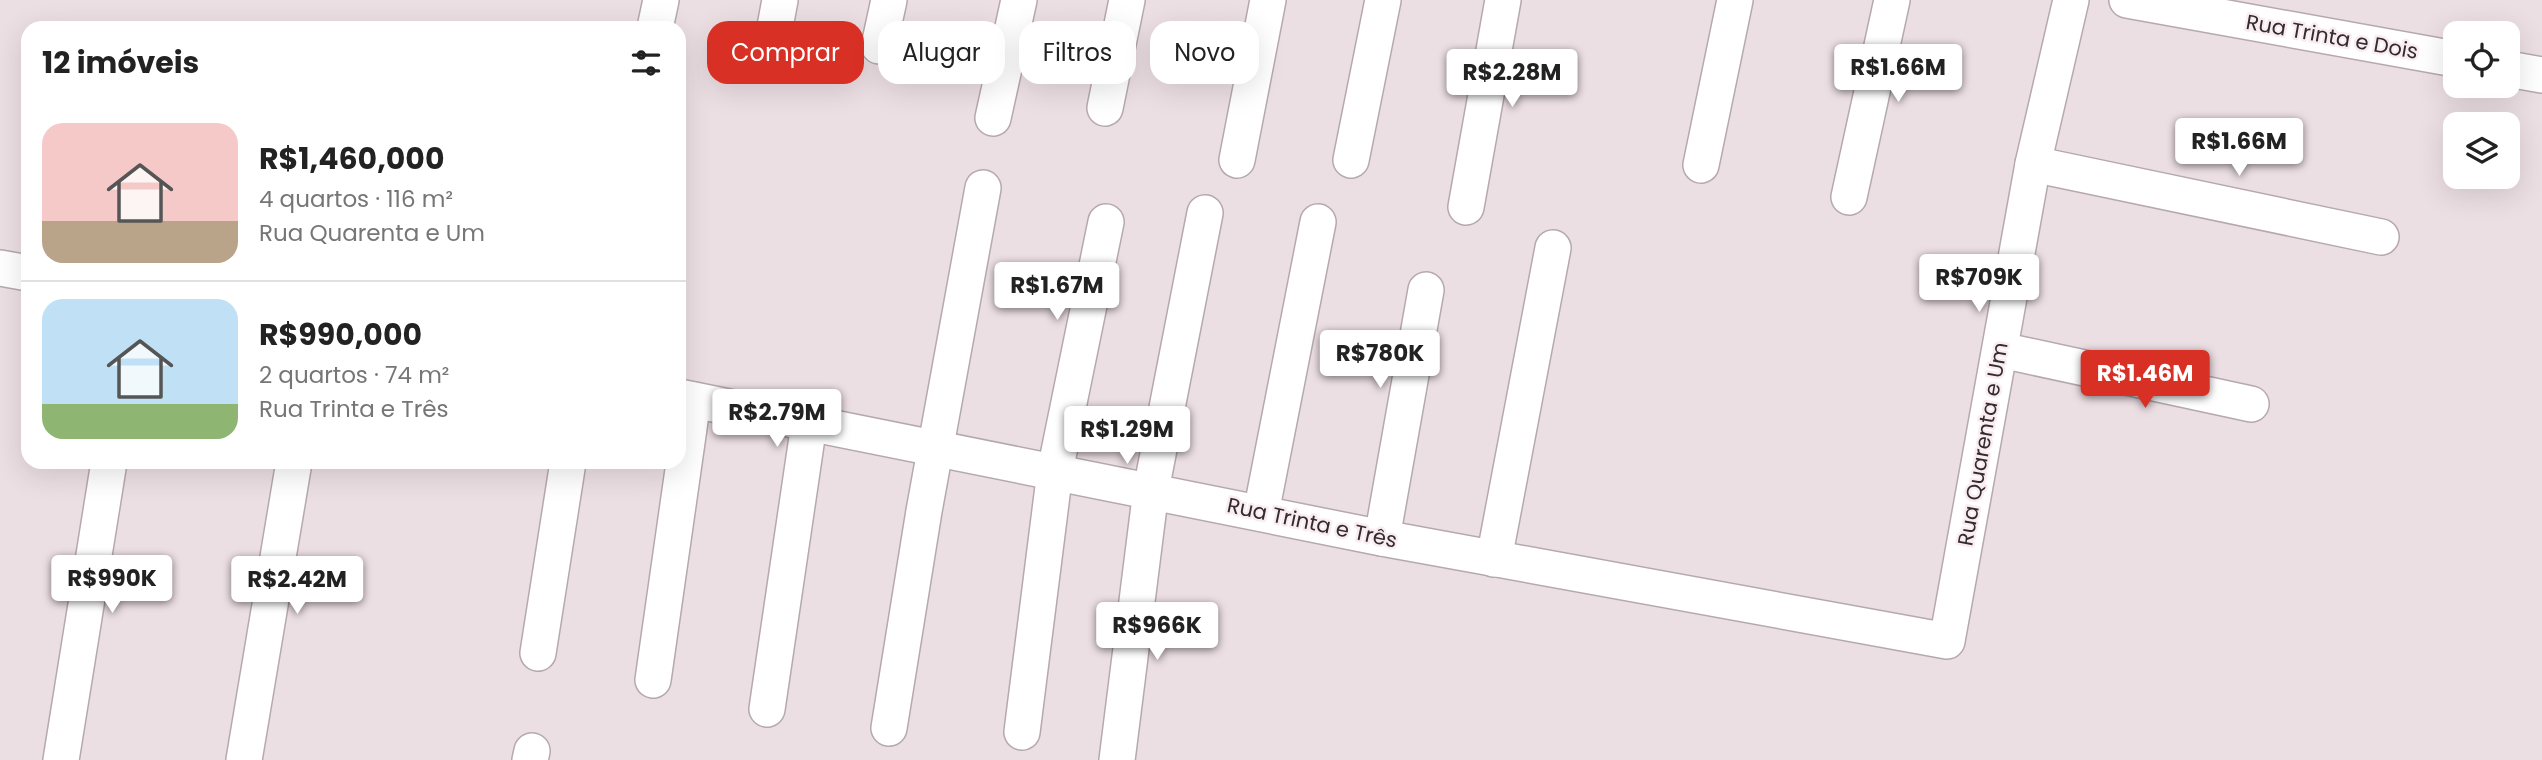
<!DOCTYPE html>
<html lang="pt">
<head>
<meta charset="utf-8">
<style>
	:root { --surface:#fff; --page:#f2f2f2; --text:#222; --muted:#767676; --line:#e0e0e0; --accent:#d93025 }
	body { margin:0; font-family:Poppins,sans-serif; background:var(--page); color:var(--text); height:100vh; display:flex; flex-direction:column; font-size:26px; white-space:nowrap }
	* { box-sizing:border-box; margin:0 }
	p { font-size:23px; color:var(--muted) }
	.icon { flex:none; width:38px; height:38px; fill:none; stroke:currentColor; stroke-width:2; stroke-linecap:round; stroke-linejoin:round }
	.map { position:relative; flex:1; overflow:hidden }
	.panel { position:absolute; left:21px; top:21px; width:665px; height:448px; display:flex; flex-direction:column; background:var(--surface); border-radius:21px; box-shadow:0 7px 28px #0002 }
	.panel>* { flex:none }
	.guide { position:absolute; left:707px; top:21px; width:665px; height:63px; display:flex; gap:14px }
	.fabs { position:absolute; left:2443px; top:21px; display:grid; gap:14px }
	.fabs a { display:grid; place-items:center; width:77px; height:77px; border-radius:14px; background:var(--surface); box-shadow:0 7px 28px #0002; font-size:35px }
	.price { position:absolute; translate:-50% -60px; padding:0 16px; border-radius:7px; background:#fff; color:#222; font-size:23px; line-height:46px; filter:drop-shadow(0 2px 4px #0008) }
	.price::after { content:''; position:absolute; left:50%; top:42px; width:21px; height:16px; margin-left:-10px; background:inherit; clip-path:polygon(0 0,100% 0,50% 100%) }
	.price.current { background:var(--accent); color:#fff }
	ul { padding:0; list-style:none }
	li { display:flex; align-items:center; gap:21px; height:175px; padding:0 21px }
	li+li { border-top:2px solid var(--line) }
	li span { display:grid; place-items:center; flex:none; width:196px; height:140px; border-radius:21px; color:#555 }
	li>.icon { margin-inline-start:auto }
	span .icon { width:84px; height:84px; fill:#fffc; stroke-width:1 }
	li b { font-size:30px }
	h2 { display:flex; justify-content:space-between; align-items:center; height:84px; padding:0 21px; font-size:30px }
	.tag { padding:0 24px; border-radius:21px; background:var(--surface); box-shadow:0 7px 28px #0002; font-size:24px; line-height:63px }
	.tag.current { background:var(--accent); color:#fff }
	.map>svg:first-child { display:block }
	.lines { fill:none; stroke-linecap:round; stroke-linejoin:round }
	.minor-casing { stroke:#b6a9ae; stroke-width:38 }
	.minor { stroke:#fff; stroke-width:35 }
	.labels { text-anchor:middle; stroke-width:5; stroke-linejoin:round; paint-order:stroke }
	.street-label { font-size:21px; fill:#312c2e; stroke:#faecf1 }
</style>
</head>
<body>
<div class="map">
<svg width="2542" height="760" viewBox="0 0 2542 760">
	<rect width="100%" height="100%" fill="#ecdfe4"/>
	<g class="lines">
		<g class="minor-casing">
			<g id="minor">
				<path d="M2127 0 2455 59"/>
				<path d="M655 28 661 0"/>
				<path d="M879 46 889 0"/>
				<path d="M768 64 780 0"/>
				<path d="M2508 69 2542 75"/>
				<path d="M1105 108 1127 0"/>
				<path d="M993 118 1019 0"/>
				<path d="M1237 160 1268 0"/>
				<path d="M1351 160 1383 0"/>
				<path d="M2033 164 2381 237"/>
				<path d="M1701 165 1735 0"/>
				<path d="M1849 197 1892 0"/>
				<path d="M1466 207 1503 0"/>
				<path d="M0 268 28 273"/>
				<path d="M2001 350 2251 404"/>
				<path d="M679 397 1382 538 1947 641 2033 164 2071 0"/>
				<path d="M1261 513 1318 222"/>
				<path d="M1382 538 1426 290"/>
				<path d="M1494 559 1553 248"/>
				<path d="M538 653 568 462"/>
				<path d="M653 680 693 400"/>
				<path d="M767 709 809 424"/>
				<path d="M889 728 924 511 983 188"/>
				<path d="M1022 732 1055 471 1106 222"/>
				<path d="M61 760 109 462"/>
				<path d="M244 760 294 462"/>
				<path d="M530 760 532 751"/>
				<path d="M1117 760 1151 490 1205 213"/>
			</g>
		</g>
		<use href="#minor" class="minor"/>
	</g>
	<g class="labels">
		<g class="street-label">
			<text transform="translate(2332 37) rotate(10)" y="7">Rua Trinta e Dois</text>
			<text transform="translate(1983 444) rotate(-80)" y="7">Rua Quarenta e Um</text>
			<text transform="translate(1312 523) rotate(12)" y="7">Rua Trinta e Três</text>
		</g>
	</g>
</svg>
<div class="fabs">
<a><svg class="icon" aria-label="locate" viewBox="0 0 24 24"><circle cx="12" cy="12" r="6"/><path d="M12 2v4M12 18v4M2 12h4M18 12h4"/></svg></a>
<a><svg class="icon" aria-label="layers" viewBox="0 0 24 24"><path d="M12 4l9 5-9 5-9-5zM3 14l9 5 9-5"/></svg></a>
</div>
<b class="price" style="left:1898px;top:104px">R$1.66M</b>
<b class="price" style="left:1512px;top:109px">R$2.28M</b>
<b class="price" style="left:2239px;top:178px">R$1.66M</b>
<b class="price" style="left:1979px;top:314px">R$709K</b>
<b class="price" style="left:1057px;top:322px">R$1.67M</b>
<b class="price" style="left:1380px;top:390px">R$780K</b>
<b class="price current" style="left:2145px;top:410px">R$1.46M</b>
<b class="price" style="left:777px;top:449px">R$2.79M</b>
<b class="price" style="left:1127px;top:466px">R$1.29M</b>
<b class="price" style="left:112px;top:615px">R$990K</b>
<b class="price" style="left:297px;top:616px">R$2.42M</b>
<b class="price" style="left:1157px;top:662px">R$966K</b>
<div class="guide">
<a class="tag current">Comprar</a>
<a class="tag">Alugar</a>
<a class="tag">Filtros</a>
<a class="tag">Novo</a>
</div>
<section class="panel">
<h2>12 imóveis<svg class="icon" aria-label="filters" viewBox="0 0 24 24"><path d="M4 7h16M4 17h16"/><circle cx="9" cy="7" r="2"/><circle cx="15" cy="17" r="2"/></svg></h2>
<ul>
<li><span style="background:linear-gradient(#f6c9c9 70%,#b9a48a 0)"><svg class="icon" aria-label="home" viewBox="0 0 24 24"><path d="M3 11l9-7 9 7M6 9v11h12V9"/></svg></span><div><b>R$1,460,000</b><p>4 quartos · 116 m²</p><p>Rua Quarenta e Um</p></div></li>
<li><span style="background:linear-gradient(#bfe0f5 75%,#8fb573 0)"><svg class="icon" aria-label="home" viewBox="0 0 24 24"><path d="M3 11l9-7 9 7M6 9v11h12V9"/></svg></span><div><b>R$990,000</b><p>2 quartos · 74 m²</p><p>Rua Trinta e Três</p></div></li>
</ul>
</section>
</div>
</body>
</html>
